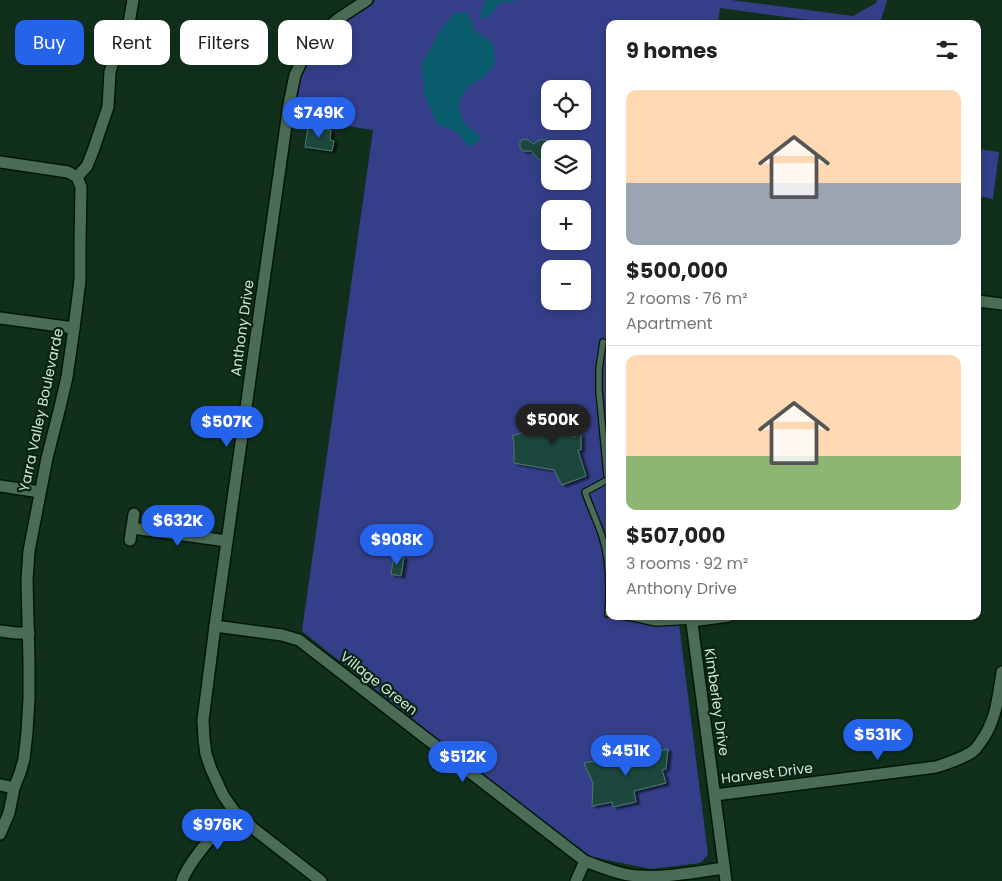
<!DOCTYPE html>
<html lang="en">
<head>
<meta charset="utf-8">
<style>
	:root { --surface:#fff; --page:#f2f2f2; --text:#222; --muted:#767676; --line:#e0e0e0; --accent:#2563eb }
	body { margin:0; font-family:Poppins,sans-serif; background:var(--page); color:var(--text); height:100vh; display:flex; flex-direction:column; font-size:19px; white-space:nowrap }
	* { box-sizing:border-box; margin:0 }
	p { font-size:16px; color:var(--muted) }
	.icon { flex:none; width:28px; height:28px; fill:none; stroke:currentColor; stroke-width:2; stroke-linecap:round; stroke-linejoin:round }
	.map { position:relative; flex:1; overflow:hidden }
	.drawer { position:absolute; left:606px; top:20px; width:375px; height:600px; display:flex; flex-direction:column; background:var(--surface); border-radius:10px; box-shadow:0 2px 8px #0003 }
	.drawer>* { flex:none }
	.hud { position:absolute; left:15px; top:20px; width:475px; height:45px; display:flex; gap:10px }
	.buttons { position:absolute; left:541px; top:80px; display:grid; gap:10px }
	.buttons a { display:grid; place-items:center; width:50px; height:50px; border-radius:10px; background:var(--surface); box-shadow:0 2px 8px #0003; font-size:25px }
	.price { position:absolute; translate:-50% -42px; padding:0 11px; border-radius:18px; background:var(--accent); color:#fff; font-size:16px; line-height:32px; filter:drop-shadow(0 1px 2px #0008) }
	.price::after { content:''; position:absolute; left:50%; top:30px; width:15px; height:11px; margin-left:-8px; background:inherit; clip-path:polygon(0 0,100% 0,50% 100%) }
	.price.current { background:#222; color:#fff }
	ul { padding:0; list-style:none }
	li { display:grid; align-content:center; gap:10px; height:265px; padding:0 20px }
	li+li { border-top:1px solid var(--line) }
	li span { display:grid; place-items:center; height:155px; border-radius:10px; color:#555 }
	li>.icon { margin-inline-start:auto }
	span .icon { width:90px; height:90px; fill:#fffc; stroke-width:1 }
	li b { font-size:21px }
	h2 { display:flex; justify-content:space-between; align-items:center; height:60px; padding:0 20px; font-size:21px }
	.chip { padding:0 18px; border-radius:10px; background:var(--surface); box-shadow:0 2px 8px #0003; font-size:18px; line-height:45px }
	.chip.current { background:var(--accent); color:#fff }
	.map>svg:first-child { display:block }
	.green { fill:#353f89; fill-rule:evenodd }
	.water { fill:#085c6b }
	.building { fill:#1e473c; stroke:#4d796c; filter:url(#shadow) }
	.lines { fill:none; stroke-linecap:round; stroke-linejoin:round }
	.lane-casing { stroke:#001706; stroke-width:8 }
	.street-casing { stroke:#001706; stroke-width:14 }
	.lane { stroke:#4b6c55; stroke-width:5.5 }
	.street { stroke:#4b6c55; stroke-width:11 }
	.labels { text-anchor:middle; stroke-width:4.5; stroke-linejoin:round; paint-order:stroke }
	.street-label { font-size:14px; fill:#d3e5d8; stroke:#052613 }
</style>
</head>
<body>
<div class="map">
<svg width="1002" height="881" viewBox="0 0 1002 881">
	<defs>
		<filter id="shadow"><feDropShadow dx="3.5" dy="2" stdDeviation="1" flood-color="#0009"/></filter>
	</defs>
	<rect width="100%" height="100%" fill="#10301c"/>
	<g class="green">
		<path d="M375 0H731L853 16 876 3 877 0H887L880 24H838L720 8 718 24H610V616H678L708 855 700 863 651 869 588 856 544 824 302 631 373 130 293 118C296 106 297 93 300 80 310 42 345 21 375 0ZM550 89H582V121H550ZM550 149H582V181H550ZM550 209H582V241H550ZM550 269H582V301H550Z"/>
		<path d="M978 149 999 152 993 199 978 196Z"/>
	</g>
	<g class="water">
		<path d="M485 0H516V1L501 2 486 19 480 16Z"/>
		<path d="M454 13H468L475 31 493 43 495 64 485 76 467 87 458 104 463 122 482 139 469 147 457 132 437 124 424 94 422 64 438 34Z"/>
	</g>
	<g class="building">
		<path d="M308 127 331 130 330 140 334 141 332 151 305 147Z"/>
		<path d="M526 139 534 144 539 140H546L550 141 558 149H550V159L546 161 539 160 531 151H523L520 148V142L522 140Z"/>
		<path d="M555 404 580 414 573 437 581 434V450H578L586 476 562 485 554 470 514 463V441L512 436 545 426Z"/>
		<path d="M394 555 404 557 401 576 391 574Z"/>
		<path d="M668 749 666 769 662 770 666 783 634 791 636 802 613 807 612 802 592 806 593 783 584 763 614 757 615 761Z"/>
	</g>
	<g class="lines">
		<g class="lane-casing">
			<g id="lane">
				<path d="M603 342 599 369V391L607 475 610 480"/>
				<path d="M609 479 585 492C590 507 597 521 602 536 610 561 610 588 608 614H610"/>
				<path d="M621 616 638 619V616"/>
				<path d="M638 619 656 623 692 621"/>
			</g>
		</g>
		<g class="street-casing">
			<g id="street">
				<path d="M0 162 68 172 77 177"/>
				<path d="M978 301 1002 304"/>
				<path d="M0 318 74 328"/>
				<path d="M0 486 40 492"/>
				<path d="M132 528 227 541"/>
				<path d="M130 540 134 514"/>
				<path d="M691 616 726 881"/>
				<path d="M692 621 729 616"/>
				<path d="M215 626 282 635 299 640 585 861C602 867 620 875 638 876 666 878 696 872 724 868"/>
				<path d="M0 631 16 633H29"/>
				<path d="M0 785 14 788"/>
				<path d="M715 795 936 767C949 763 961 759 972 752 976 749 978 746 980 743 996 722 998 698 1002 672"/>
				<path d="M0 834 9 813 14 788 20 773 24 759 27 732 29 698V661L27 580 29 551 47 458 60 407 67 377 74 328 80 280V243L81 187 77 177 87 166 93 151 108 107 110 72 114 58 124 38 129 23 133 0"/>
				<path d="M182 881C189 860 219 829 234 811"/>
				<path d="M321 881 254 829 234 811 223 795 211 769 206 754 204 739 203 720 215 626 289 104 295 75 306 52 321 34 338 19 367 0"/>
				<path d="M576 881 585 861"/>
			</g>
		</g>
		<use href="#lane" class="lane"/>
		<use href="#street" class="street"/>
	</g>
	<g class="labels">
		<g class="street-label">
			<text transform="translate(242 328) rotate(-82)" y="5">Anthony Drive</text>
			<text transform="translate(41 410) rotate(-78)" y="5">Yarra Valley Boulevarde</text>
			<text transform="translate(379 683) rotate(38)" y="5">Village Green</text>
			<text transform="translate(717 702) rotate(82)" y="5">Kimberley Drive</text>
			<text transform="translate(767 773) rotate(-7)" y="5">Harvest Drive</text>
		</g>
	</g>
</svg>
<div class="buttons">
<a><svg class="icon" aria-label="locate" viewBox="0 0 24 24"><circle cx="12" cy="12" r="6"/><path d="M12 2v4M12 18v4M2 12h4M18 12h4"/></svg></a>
<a><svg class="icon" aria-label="layers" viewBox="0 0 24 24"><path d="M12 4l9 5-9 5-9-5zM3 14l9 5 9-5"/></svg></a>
<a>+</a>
<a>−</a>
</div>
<b class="price" style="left:319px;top:139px">$749K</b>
<b class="price current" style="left:553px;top:446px">$500K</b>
<b class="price" style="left:227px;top:448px">$507K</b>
<b class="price" style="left:178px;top:547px">$632K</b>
<b class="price" style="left:397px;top:566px">$908K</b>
<b class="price" style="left:878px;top:761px">$531K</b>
<b class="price" style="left:626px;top:777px">$451K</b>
<b class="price" style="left:463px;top:783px">$512K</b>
<b class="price" style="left:218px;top:851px">$976K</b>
<div class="hud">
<a class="chip current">Buy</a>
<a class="chip">Rent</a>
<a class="chip">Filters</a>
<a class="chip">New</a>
</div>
<section class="drawer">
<h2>9 homes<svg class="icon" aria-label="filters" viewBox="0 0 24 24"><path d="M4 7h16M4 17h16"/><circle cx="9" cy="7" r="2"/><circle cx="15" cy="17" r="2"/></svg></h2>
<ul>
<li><span style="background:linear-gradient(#ffd9b3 60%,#9aa5b1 0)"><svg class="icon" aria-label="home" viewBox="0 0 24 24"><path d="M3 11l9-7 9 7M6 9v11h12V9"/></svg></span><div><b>$500,000</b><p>2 rooms · 76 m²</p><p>Apartment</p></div></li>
<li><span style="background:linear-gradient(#ffd9b3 65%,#8fb573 0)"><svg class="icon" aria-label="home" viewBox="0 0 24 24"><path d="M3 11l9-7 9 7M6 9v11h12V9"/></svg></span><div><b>$507,000</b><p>3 rooms · 92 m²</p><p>Anthony Drive</p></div></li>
</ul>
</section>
</div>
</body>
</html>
